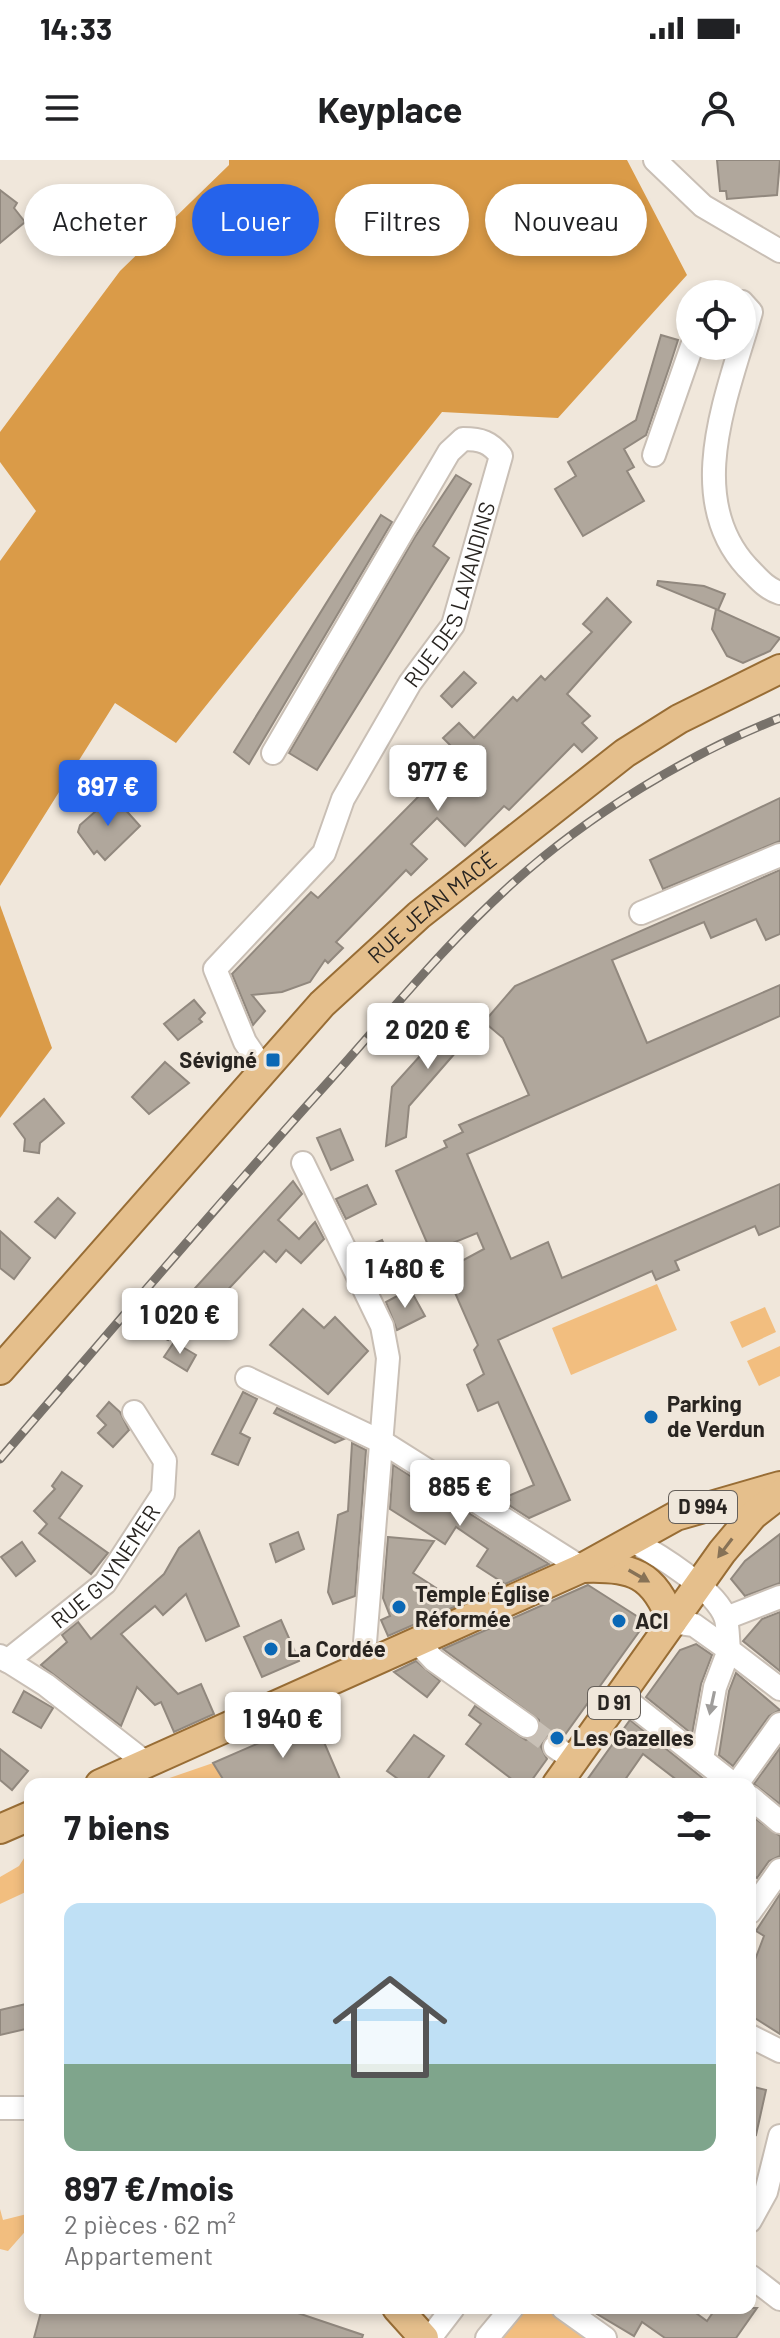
<!DOCTYPE html>
<html lang="fr">
<head>
<meta charset="utf-8">
<style>
	:root { --surface:#fff; --page:#f6f6f6; --text:#202124; --muted:#757577; --accent:#2563eb }
	body { margin:0; font-family:Barlow,sans-serif; background:var(--page); color:var(--text); height:100vh; display:flex; flex-direction:column; font-size:30px; white-space:nowrap }
	* { box-sizing:border-box; margin:0 }
	p { font-size:26px; color:var(--muted) }
	.icon { flex:none; width:44px; height:44px; fill:none; stroke:currentColor; stroke-width:2; stroke-linecap:round; stroke-linejoin:round }
	.map { position:relative; flex:1; overflow:hidden }
	.details { position:absolute; left:24px; top:1618px; width:732px; height:536px; display:flex; flex-direction:column; background:var(--surface); border-radius:16px; box-shadow:0 4px 12px #0003 }
	.details>* { flex:none }
	.hud { position:absolute; left:24px; top:24px; width:732px; height:72px; display:flex; gap:16px }
	.buttons { position:absolute; left:676px; top:120px; display:grid; gap:16px }
	.buttons a { display:grid; place-items:center; width:80px; height:80px; border-radius:50%; background:var(--surface); box-shadow:0 4px 12px #0003; font-size:40px }
	.price { position:absolute; translate:-50% -68px; padding:0 18px; border-radius:8px; background:#fff; color:#222; font-size:26px; line-height:52px; filter:drop-shadow(0 2px 4px #0008) }
	.price::after { content:''; position:absolute; left:50%; top:48px; width:24px; height:18px; margin-left:-12px; background:inherit; clip-path:polygon(0 0,100% 0,50% 100%) }
	.price.current { background:var(--accent); color:#fff }
	ul { padding:0; list-style:none }
	li { display:grid; align-content:center; gap:16px; height:424px; padding:0 40px }
	li span { display:grid; place-items:center; height:248px; border-radius:16px; color:#555 }
	li>.icon { margin-inline-start:auto }
	span .icon { width:144px; height:144px; fill:#fffc; stroke-width:1 }
	li b { font-size:34px }
	h2 { display:flex; justify-content:space-between; align-items:center; height:96px; padding:0 40px; font-size:34px }
	.tag { padding:0 28px; border-radius:36px; background:var(--surface); box-shadow:0 4px 12px #0003; font-size:28px; line-height:72px }
	.tag.current { background:var(--accent); color:#fff }
	.status { display:flex; justify-content:space-between; align-items:center; height:56px; padding:0 40px; background:var(--surface); direction:ltr }
	.status svg { height:22px; fill:currentColor }
	header { display:flex; justify-content:space-between; align-items:center; height:104px; padding:0 40px; background:var(--surface); font-size:36px; font-weight:700 }
	.map>svg:first-child { display:block }
	.green { fill:#f2be7f }
	.forest { fill:#da9b48 }
	.building { fill:#b0a79c; stroke:#91887e; stroke-width:2 }
	.lines { fill:none; stroke-linecap:round; stroke-linejoin:round }
	.minor-tunnel { stroke:#c8c0b6; stroke-width:22; stroke-dasharray:22 11; stroke-linecap:butt }
	.minor-casing { stroke:#c9bfb5; stroke-width:26 }
	.major-casing { stroke:#986d35; stroke-width:32 }
	.minor { stroke:#fff; stroke-width:22 }
	.major { stroke:#e5bf8c; stroke-width:28 }
	.rail-casing { stroke:#78726b; stroke-width:9 }
	.rail { stroke:#f0e7db; stroke-width:6; stroke-dasharray:18; stroke-linecap:butt }
	.oneway { fill:#877256 }
	.oneway2 { fill:#9f9d9b }
	.poi-dot { fill:#0b68b5; stroke:#f0e7db; stroke-width:3 }
	.labels { text-anchor:middle; stroke-width:6; stroke-linejoin:round; paint-order:stroke }
	.shield { fill:#f0e7db; stroke:#655f59; stroke-width:2 }
	.shield-label { font-size:20px; font-weight:bold; fill:#292521 }
	.street-label { font-size:22px; fill:#292521; stroke:#f0e7db }
	.poi-label { font-size:22px; font-weight:bold; fill:#292521; stroke:#f0e7db; text-anchor:start }
</style>
</head>
<body>
<div class="status"><b>14:33</b><svg viewBox="0 0 49 12"><path d="M0 12V9h3v3zM5 12V6h3v6zM10 12V3h3v9zM15 12V0h3v12zM26 1h20v11H26zM47 4h2v5h-2z"/></svg></div>
<header><svg class="icon" aria-label="menu" viewBox="0 0 24 24"><path d="M4 6h16M4 12h16M4 18h16"/></svg>Keyplace<svg class="icon" aria-label="person" viewBox="0 0 24 24"><circle cx="12" cy="8" r="4"/><path d="M4 21q1-7 8-7t8 7"/></svg></header>
<div class="map">
<svg width="780" height="2178" viewBox="0 0 780 2178">
	<rect width="100%" height="100%" fill="#f0e7db"/>
	<g class="green">
		<path d="M657 1124 677 1170 571 1215 552 1168Z"/>
		<path d="M765 1147 776 1172 742 1188 730 1162Z"/>
		<path d="M780 1186V1216L759 1226 747 1201Z"/>
		<path d="M213 1603 226 1624H152Z"/>
		<path d="M30 1689V1730L0 1744V1717L19 1706Z"/>
		<path d="M0 2049 3 2060 27 2054 30 2058V2066L8 2091 0 2089Z"/>
		<path d="M526 2148H559L592 2178H499Z"/>
	</g>
	<g class="forest">
		<path d="M229 0H627L687 115 558 258 442 252 176 583 115 543 0 726V401L36 351 0 302V272L120 111 229 5Z"/>
		<path d="M0 745 52 888 0 958Z"/>
	</g>
	<g class="building">
		<path d="M717 0H780L777 35 727 39 726 31H720Z"/>
		<path d="M0 30 17 43 14 48 25 62 0 83Z"/>
		<path d="M661 175 678 180 670 205 646 275 624 289 634 307 627 311 644 341 583 376 555 329 576 316 568 302 636 260Z"/>
		<path d="M456 315 471 324 433 386 449 398 317 610 289 593 415 377Z"/>
		<path d="M381 355 392 362 249 604 234 592Z"/>
		<path d="M658 421 704 426 725 434 718 450 780 478 770 491 743 503 727 496 712 469 716 449 657 425Z"/>
		<path d="M607 438 631 462 567 534 590 556 582 563 597 578 582 592 574 584 509 650 504 646 465 686 437 658 411 684 427 699 411 715 406 710 336 782 343 788 328 803 325 800 310 822 282 832 252 835 265 851 253 865 232 814 311 732 318 738 422 633 418 629 427 619 422 615 451 586 443 578 459 563 474 578 513 537 517 541 541 516 545 520 592 472 583 464Z"/>
		<path d="M464 512 476 523 452 547 441 536Z"/>
		<path d="M113 636 140 666 105 700 97 691 94 694 78 672 80 665Z"/>
		<path d="M780 638V681L663 729 650 700Z"/>
		<path d="M780 710V774L766 780 756 759 711 778 704 762 612 800 647 883 780 825V856L467 994 511 1099 548 1082 562 1118 780 1024V1066L759 1075 755 1066 675 1101 679 1110 656 1120 652 1111 498 1180 570 1340 529 1358 504 1342 510 1340 508 1336 534 1325 498 1242 478 1251 467 1225 484 1214 474 1190 478 1185 445 1110 484 1089 477 1073 431 1092 396 1011 447 987 444 981 463 972 459 965 529 935 503 878 484 862 515 826Z"/>
		<path d="M194 840 205 853 199 859 202 862 178 880 164 864Z"/>
		<path d="M466 845 483 861 409 946 406 977 386 986 392 927Z"/>
		<path d="M165 902 189 923 149 954 132 937Z"/>
		<path d="M44 939 64 963 40 983 39 993 24 991 25 979 14 964Z"/>
		<path d="M340 969 353 1000 331 1010 317 978Z"/>
		<path d="M293 1021 302 1034 278 1060 299 1079 315 1062 324 1079 301 1103 286 1090 276 1102 264 1091 206 1153 199 1147 168 1180 154 1173Z"/>
		<path d="M367 1025 376 1044 346 1059 336 1039Z"/>
		<path d="M58 1038 75 1053 55 1078 35 1062Z"/>
		<path d="M0 1071 30 1098 14 1119 0 1108Z"/>
		<path d="M382 1080 393 1105 373 1116 360 1089Z"/>
		<path d="M410 1129 425 1156 397 1170 386 1142Z"/>
		<path d="M303 1149 324 1168 335 1157 368 1191 328 1234 270 1185Z"/>
		<path d="M174 1182 196 1195 187 1211 164 1197Z"/>
		<path d="M243 1232 257 1239 240 1273 250 1278 238 1305 212 1294Z"/>
		<path d="M109 1242 120 1252 129 1270 113 1287 98 1273 106 1265 97 1256Z"/>
		<path d="M277 1248 344 1279 335 1283 274 1253Z"/>
		<path d="M352 1283 366 1290 355 1436 333 1444 328 1432 338 1355 348 1351Z"/>
		<path d="M393 1305 549 1404 505 1424 477 1406 488 1389 456 1367 445 1384 390 1349Z"/>
		<path d="M62 1312 82 1326 59 1358 108 1393 91 1414 39 1373 47 1364 34 1351 55 1329 52 1326Z"/>
		<path d="M199 1371 239 1466 206 1481 186 1434 163 1455 155 1446 121 1474 178 1534 201 1524 214 1554 174 1572 161 1542 155 1545 137 1527 121 1566 41 1505 67 1482 62 1475 78 1462 91 1479 164 1414 179 1388Z"/>
		<path d="M298 1372 304 1389 276 1402 270 1384Z"/>
		<path d="M780 1374V1423L745 1436 731 1419 745 1401Z"/>
		<path d="M388 1377 434 1381 413 1413 461 1444 388 1476 381 1460 390 1456 383 1438Z"/>
		<path d="M22 1382 35 1401 16 1416 1 1397Z"/>
		<path d="M588 1425 646 1462 564 1576 555 1573 544 1579 541 1587 547 1599 529 1624H518L466 1584 481 1564 469 1555 475 1546 526 1580 539 1573V1560L443 1489Z"/>
		<path d="M780 1452V1511L743 1481 762 1459Z"/>
		<path d="M281 1460 299 1501 262 1517 244 1477Z"/>
		<path d="M696 1484 712 1495 701 1524 692 1574 646 1537 680 1490Z"/>
		<path d="M416 1501 440 1521 427 1537 394 1512Z"/>
		<path d="M736 1513 780 1550 769 1556 733 1606 719 1595 729 1531Z"/>
		<path d="M24 1531 53 1548 41 1568 13 1552Z"/>
		<path d="M314 1559 342 1624H226L213 1603Z"/>
		<path d="M630 1560 710 1624H682L643 1594 622 1624H584Z"/>
		<path d="M414 1575 444 1596 424 1624H405L387 1611Z"/>
		<path d="M780 1588V1644L754 1624Z"/>
		<path d="M0 1589 28 1611 12 1630 0 1620Z"/>
		<path d="M750 1655 780 1676V1696L769 1701 757 1718 750 1712Z"/>
		<path d="M780 1734V1874L750 1855V1813L764 1776 756 1771Z"/>
		<path d="M26 1844 30 1868 0 1875V1850Z"/>
		<path d="M750 1926 766 1930 756 1975 750 1974Z"/>
		<path d="M42 2148H283L363 2175 362 2178H34Z"/>
		<path d="M587 2148H689L707 2161 716 2148H757L736 2178H665L642 2162 634 2176Z"/>
	</g>
	<g class="lines">
		<path class="minor-tunnel" d="M527 1566 555 1587"/>
		<g class="minor-casing">
			<g id="minor">
				<path d="M655 0 703 46 780 91"/>
				<path d="M742 142 751 152C729 232 682 336 747 407 758 418 765 428 780 433"/>
				<path d="M654 295 692 186"/>
				<path d="M641 753 780 695"/>
				<path id="s1" d="M264 910 245 882 215 809 324 693 343 639 410 523 453 465 501 296C490 282 481 279 463 279L449 292 273 593"/>
				<path d="M303 1003 382 1166 388 1198 363 1507"/>
				<path d="M247 1218 384 1283 582 1408"/>
				<path d="M631 1380C657 1394 717 1430 726 1459 728 1468 728 1480 729 1490L780 1529"/>
				<path d="M726 1458 780 1437"/>
				<path d="M672 1462 694 1465 729 1490 715 1527 702 1599"/>
				<path d="M418 1483 434 1500 527 1566"/>
				<path d="M0 1496 46 1525 146 1603"/>
				<path id="s2" d="M7 1501 105 1423 163 1334 165 1301 134 1252"/>
				<path d="M620 1535 733 1624"/>
				<path d="M555 1587 574 1600"/>
				<path d="M737 1624 780 1564"/>
				<path d="M750 1637 780 1662"/>
				<path d="M750 1752 780 1710"/>
				<path d="M750 1876 780 1891"/>
				<path d="M0 1948H30"/>
				<path d="M750 2061 766 2032 780 1976"/>
				<path d="M750 2116 780 2139"/>
				<path d="M563 2148 605 2178"/>
				<path d="M430 2178 453 2148"/>
				<path d="M487 2178 512 2148"/>
			</g>
		</g>
		<g class="major-casing">
			<g id="major">
				<path id="s3" d="M0 1210 322 844 419 755 625 593 679 559 780 509"/>
				<path d="M582 1408C632 1406 654 1413 672 1462"/>
				<path d="M100 1624 582 1408 676 1356 780 1326"/>
				<path d="M557 1624 722 1392 753 1355 780 1334"/>
				<path d="M0 1669 30 1656"/>
				<path d="M397 2148 424 2178"/>
			</g>
		</g>
		<use href="#minor" class="minor"/>
		<use href="#major" class="major"/>
		<g class="rail-casing">
			<path id="rail" d="M0 1299C109 1173 217 1045 329 921 389 854 447 782 514 722 587 656 688 594 780 558"/>
		</g>
		<use href="#rail" class="rail"/>
	</g>
	<defs><path id="oneway-solid" d="M-6-.8H1V-3.2L6.5 0L1 3.2V.8H-6Z" transform="scale(2)"/></defs>
	<g class="oneway">
		<use href="#oneway-solid" transform="translate(725 1388) rotate(127)"/>
		<use href="#oneway-solid" transform="translate(639 1416) rotate(30)"/>
	</g>
	<use class="oneway2" href="#oneway-solid" transform="translate(712 1543) rotate(102)"/>
	<g class="poi-dot">
		<rect x="265" y="892" width="16" height="16" rx="4"/>
		<circle cx="651" cy="1257" r="8"/>
		<circle cx="399" cy="1447" r="8"/>
		<circle cx="619" cy="1461" r="8"/>
		<circle cx="271" cy="1489" r="8"/>
		<circle cx="557" cy="1578" r="8"/>
	</g>
	<g class="labels">
		<g class="shield">
			<rect x="669" y="1331" width="68" height="32" rx="6"/>
			<rect x="588" y="1527" width="52" height="32" rx="6"/>
		</g>
		<g class="shield-label">
			<text x="703" y="1354">D 994</text>
			<text x="614" y="1550">D 91</text>
		</g>
		<g class="street-label">
			<text dy="8" stroke="none"><textPath href="#s1" startOffset="562">RUE DES LAVANDINS</textPath></text>
			<text dy="8" stroke="none"><textPath href="#s3" startOffset="634">RUE JEAN MACÉ</textPath></text>
			<text dy="8" stroke="none"><textPath href="#s2" startOffset="138">RUE GUYNEMER</textPath></text>
		</g>
		<g class="poi-label">
			<text x="257" y="908" text-anchor="end">Sévigné</text>
			<text x="667" y="1252">Parking<tspan x="667" dy="25">de Verdun</tspan></text>
			<text x="415" y="1442">Temple Église<tspan x="415" dy="25">Réformée</tspan></text>
			<text x="635" y="1469">ACI</text>
			<text x="287" y="1497">La Cordée</text>
			<text x="573" y="1586">Les Gazelles</text>
		</g>
	</g>
</svg>
<div class="buttons">
<a><svg class="icon" aria-label="locate" viewBox="0 0 24 24"><circle cx="12" cy="12" r="6"/><path d="M12 2v4M12 18v4M2 12h4M18 12h4"/></svg></a>
</div>
<b class="price" style="left:438px;top:653px">977 €</b>
<b class="price current" style="left:108px;top:668px">897 €</b>
<b class="price" style="left:428px;top:911px">2 020 €</b>
<b class="price" style="left:405px;top:1150px">1 480 €</b>
<b class="price" style="left:180px;top:1196px">1 020 €</b>
<b class="price" style="left:460px;top:1368px">885 €</b>
<b class="price" style="left:283px;top:1600px">1 940 €</b>
<div class="hud">
<a class="tag">Acheter</a>
<a class="tag current">Louer</a>
<a class="tag">Filtres</a>
<a class="tag">Nouveau</a>
</div>
<section class="details">
<h2>7 biens<svg class="icon" aria-label="filters" viewBox="0 0 24 24"><path d="M4 7h16M4 17h16"/><circle cx="9" cy="7" r="2"/><circle cx="15" cy="17" r="2"/></svg></h2>
<ul>
<li><span style="background:linear-gradient(#bfe0f5 65%,#7fa58c 0)"><svg class="icon" aria-label="home" viewBox="0 0 24 24"><path d="M3 11l9-7 9 7M6 9v11h12V9"/></svg></span><div><b>897 €/mois</b><p>2 pièces · 62 m²</p><p>Appartement</p></div></li>
</ul>
</section>
</div>
</body>
</html>
